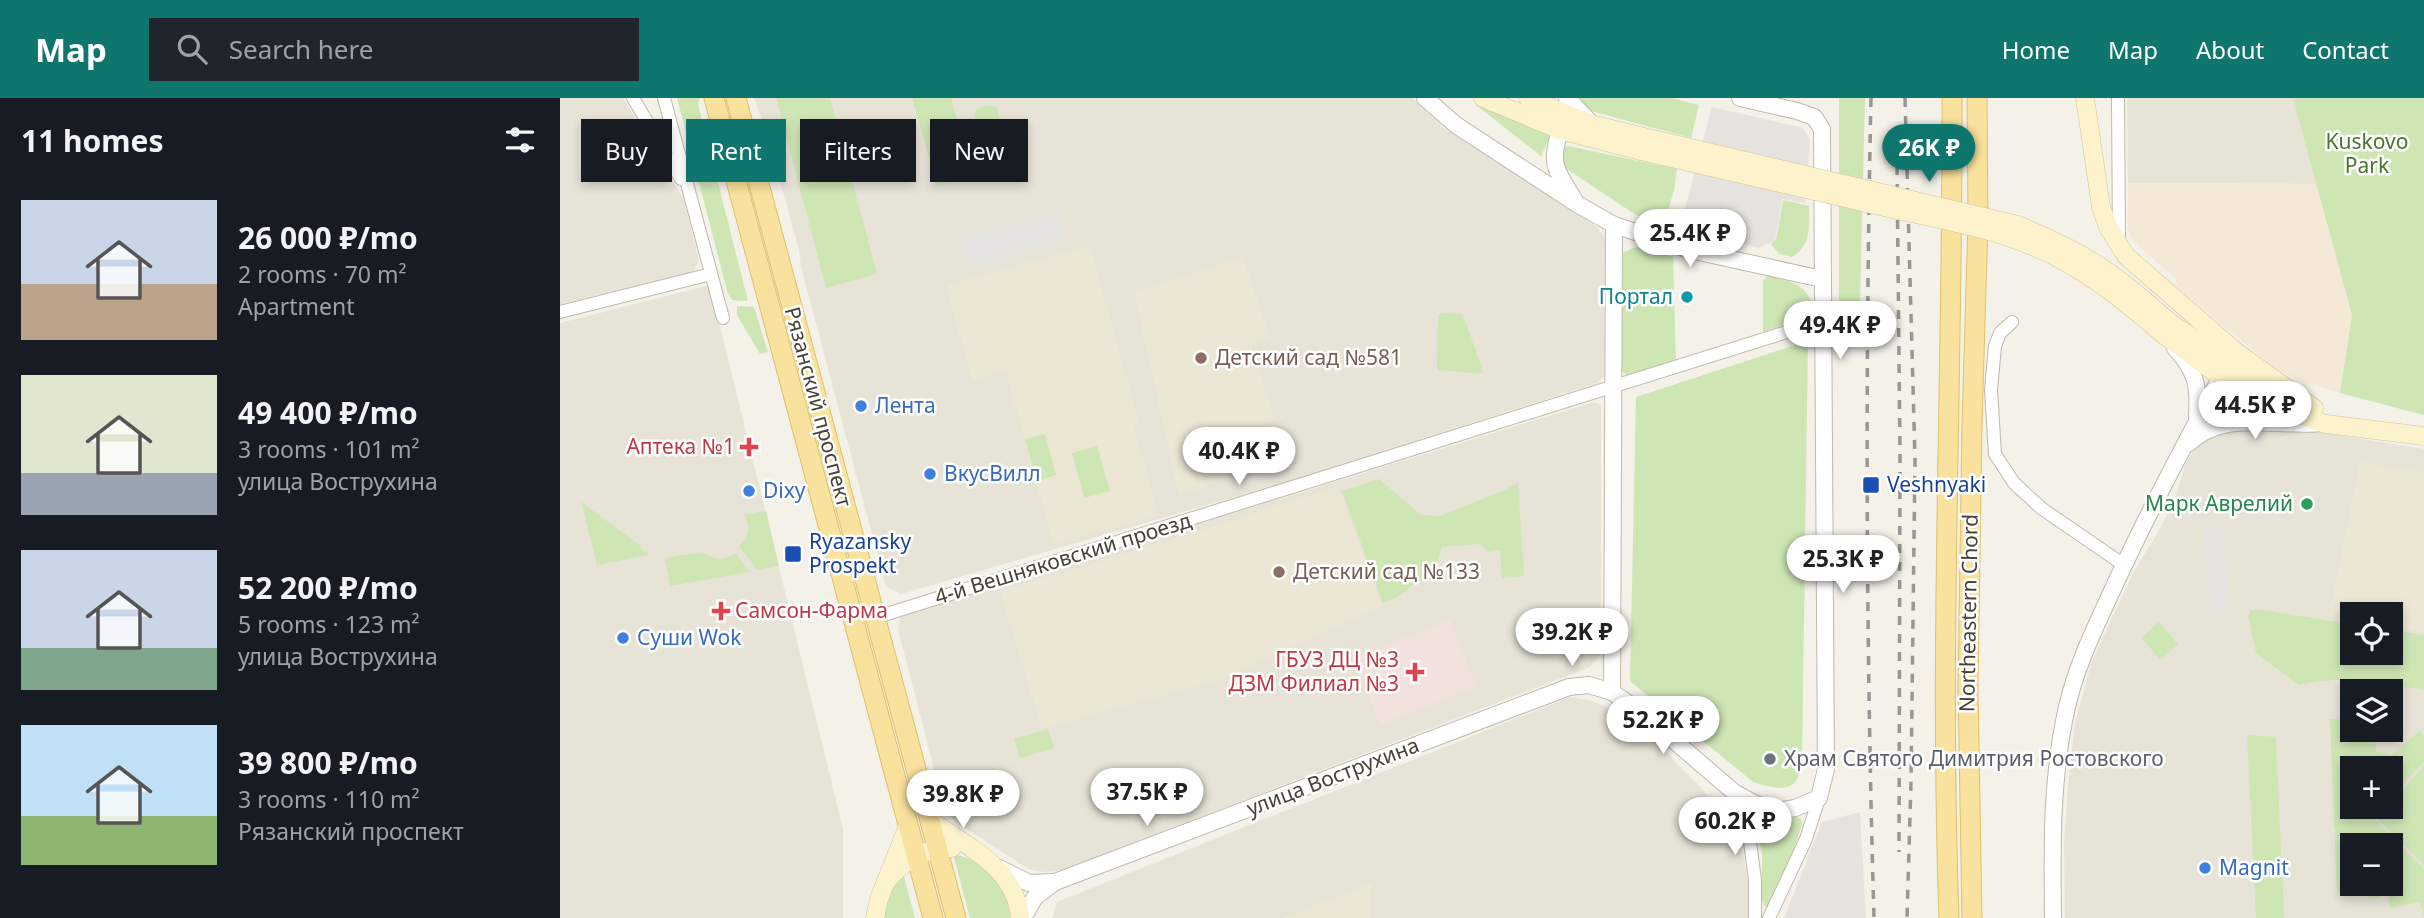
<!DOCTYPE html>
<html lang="en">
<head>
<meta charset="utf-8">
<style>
	:root { --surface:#171b24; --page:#20242c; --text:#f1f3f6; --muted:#9ea1a6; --accent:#0f766e }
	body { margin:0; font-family:"Noto Sans",sans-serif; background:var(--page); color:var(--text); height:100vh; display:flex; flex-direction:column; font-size:26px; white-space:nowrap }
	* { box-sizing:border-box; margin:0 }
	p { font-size:23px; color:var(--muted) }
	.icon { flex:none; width:38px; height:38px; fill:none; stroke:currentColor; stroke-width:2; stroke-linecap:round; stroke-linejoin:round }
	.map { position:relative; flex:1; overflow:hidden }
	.panel { display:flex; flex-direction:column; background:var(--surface); width:560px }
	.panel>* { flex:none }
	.top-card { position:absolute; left:21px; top:21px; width:665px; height:63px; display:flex; gap:14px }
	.tools { position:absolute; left:1780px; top:504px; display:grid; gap:14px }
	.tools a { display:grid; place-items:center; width:63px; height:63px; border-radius:0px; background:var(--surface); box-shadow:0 4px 10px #0003; font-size:35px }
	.price { position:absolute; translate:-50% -60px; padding:0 16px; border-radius:24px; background:#fff; color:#222; font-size:23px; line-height:46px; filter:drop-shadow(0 2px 4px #0008) }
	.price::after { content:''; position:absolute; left:50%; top:42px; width:21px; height:16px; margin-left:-10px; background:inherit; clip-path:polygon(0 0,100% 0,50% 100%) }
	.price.active { background:var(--accent); color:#fff }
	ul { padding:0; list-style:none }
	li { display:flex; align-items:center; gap:21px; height:175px; padding:0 21px }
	li span { display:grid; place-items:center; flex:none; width:196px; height:140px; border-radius:0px; color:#555 }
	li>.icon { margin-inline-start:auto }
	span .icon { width:84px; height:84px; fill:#fffc; stroke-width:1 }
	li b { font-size:30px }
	h2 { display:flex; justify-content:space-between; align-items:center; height:84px; padding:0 21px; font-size:30px }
	.tag { padding:0 24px; border-radius:0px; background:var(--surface); box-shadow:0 4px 10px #0003; font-size:24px; line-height:63px }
	.tag.active { background:var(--accent); color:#fff }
	header { display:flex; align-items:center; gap:42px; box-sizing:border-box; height:98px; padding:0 35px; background:var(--accent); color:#fff }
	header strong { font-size:33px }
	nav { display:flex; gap:38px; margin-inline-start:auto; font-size:24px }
	.search { width:490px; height:63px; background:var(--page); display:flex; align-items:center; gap:18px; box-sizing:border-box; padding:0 24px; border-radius:0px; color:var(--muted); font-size:26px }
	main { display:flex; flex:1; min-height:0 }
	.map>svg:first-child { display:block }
	.residential { fill:#e7e3d7; fill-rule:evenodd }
	.commercial { fill:#f4e8d6 }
	.industrial { fill:#e6e3de }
	.education { fill:#ece6d4 }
	.medical { fill:#f3e1dd }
	.green { fill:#cee6b4 }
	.parking { fill:#e5e4e0 }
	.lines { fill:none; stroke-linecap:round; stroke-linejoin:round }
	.minor-casing { stroke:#bfb9ac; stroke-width:14 }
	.tertiary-casing { stroke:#bfb9ac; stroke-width:18 }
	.secondary-casing { stroke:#d1c59b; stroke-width:19 }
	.primary-casing { stroke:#dec06d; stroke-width:21 }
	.minor { stroke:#fff; stroke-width:12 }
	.tertiary { stroke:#fff; stroke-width:16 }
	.secondary { stroke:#fcf2cb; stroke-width:18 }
	.primary { stroke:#f9e29d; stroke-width:19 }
	.rail { stroke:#979797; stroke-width:3.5; stroke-dasharray:9 9; stroke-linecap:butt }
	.secondary-bridge-casing { stroke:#d1c59b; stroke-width:19; stroke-linecap:butt }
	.secondary-bridge { stroke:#fcf2cb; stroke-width:18 }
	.culture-dot { fill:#0f9aa8; stroke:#fff; stroke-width:2.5 }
	.education-dot { fill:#8d6e63; stroke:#fff; stroke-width:2.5 }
	.shop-dot { fill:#3f7fe0; stroke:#fff; stroke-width:2.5 }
	.health-dot { fill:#e0444e; stroke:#fff; stroke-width:2.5 }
	.transit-dot { fill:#1a4fb4; stroke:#fff; stroke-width:2.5 }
	.leisure-dot { fill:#2e9e5b; stroke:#fff; stroke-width:2.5 }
	.worship-dot { fill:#6b7280; stroke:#fff; stroke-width:2.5 }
	.labels { text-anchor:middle; stroke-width:5; stroke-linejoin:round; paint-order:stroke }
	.park-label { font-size:21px; fill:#46772d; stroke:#fff }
	.culture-label { font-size:21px; fill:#0d838f; stroke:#fff; text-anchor:end }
	.education-label { font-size:21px; fill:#785e54; stroke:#fff; text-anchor:start }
	.shop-label { font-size:21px; fill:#366cbe; stroke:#fff; text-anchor:start }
	.street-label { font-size:21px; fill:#474238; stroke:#fff }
	.health-label { font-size:21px; fill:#be3a42; stroke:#fff; text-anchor:end }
	.transit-label { font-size:21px; fill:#164399; stroke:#fff; text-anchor:start }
	.leisure-label { font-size:21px; fill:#27864d; stroke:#fff; text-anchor:end }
	.worship-label { font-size:21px; fill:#5b616d; stroke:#fff; text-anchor:start }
</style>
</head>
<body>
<header>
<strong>Map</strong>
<div class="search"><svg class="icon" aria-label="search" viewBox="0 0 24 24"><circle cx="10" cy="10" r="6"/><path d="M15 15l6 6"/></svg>Search here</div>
<nav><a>Home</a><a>Map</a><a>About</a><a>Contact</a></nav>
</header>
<main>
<section class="panel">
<h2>11 homes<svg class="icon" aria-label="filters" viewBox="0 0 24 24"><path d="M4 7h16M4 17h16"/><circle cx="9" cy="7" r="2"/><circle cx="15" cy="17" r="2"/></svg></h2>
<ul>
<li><span style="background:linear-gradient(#c9d6e8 60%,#b9a48a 0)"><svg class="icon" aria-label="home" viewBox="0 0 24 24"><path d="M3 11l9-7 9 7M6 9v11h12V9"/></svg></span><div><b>26 000 ₽/mo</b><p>2 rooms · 70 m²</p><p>Apartment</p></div></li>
<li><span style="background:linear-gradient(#dfe7d0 70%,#9aa5b1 0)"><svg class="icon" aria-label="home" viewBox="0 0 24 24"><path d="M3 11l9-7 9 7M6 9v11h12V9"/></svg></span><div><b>49 400 ₽/mo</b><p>3 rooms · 101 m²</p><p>улица Вострухина</p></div></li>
<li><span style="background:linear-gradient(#c9d6e8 70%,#7fa58c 0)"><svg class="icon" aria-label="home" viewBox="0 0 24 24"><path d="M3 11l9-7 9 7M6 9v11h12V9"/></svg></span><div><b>52 200 ₽/mo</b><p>5 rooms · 123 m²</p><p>улица Вострухина</p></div></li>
<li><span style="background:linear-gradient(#bfe0f5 65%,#8fb573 0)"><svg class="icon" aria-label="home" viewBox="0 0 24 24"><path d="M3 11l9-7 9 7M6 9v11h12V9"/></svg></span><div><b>39 800 ₽/mo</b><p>3 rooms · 110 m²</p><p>Рязанский проспект</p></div></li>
</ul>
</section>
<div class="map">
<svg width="1864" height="820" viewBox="0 0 1864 820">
	<rect width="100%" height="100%" fill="#f4f1e9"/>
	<g class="residential">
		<path d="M0 0H63L124 102 139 164 133 174 0 206Z"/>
		<path d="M194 0H852L884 30 1037 129 1045 140 1044 278 1038 285 695 393 341 496 326 489 241 169 239 152 205 29Z"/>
		<path d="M1567 0H1733L1758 86 1568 85Z"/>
		<path d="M150 187 283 731V820H0V225Z"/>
		<path d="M1034 304 1041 307V555L1030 569 502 772 483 774 468 771 402 728 385 714 338 531 340 520 345 516Z"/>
		<path d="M1665 330 1746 332 1864 351V820H1505L1504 746 1508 687 1515 625 1532 563 1575 471 1596 438 1616 398 1625 367 1638 345ZM1792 516H1830V555H1792ZM1792 593H1830V632H1792ZM1792 670H1830V709H1792ZM1792 747H1830V786H1792Z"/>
		<path d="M1010 599 1030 602 1055 613 1105 653 1143 692 1167 726 1183 756 1188 784V820H492L497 804Z"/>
	</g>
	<path class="commercial" d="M1568 85 1758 86 1792 217 1780 295 1739 282 1714 270 1618 190 1615 178H1613L1577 147 1571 139 1568 130Z"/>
	<g class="industrial">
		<path d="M1152 9 1243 30 1250 41 1245 105 1222 101 1215 143 1198 150 1120 129Z"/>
		<path d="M1300 714 1306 820H1224L1262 724Z"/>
	</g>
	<g class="education">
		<path d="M530 148 579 325 574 327 598 418 493 446 446 273 412 282 386 187Z"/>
		<path d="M683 158 710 240 691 246 715 322 690 330 703 369 619 397 574 194Z"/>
		<path d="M1800 364 1864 375V534L1831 529 1830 516H1792V522L1769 519Z"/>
		<path d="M778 388 822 508 662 581 482 631 440 493 619 439Z"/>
		<path d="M811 785V820H723Z"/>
	</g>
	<path class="medical" d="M890 522 917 589 820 627 793 560Z"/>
	<g class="green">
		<path d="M117 0H140L138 6 188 203 172 202 168 196Z"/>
		<path d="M216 0H270L317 176 266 190Z"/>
		<path d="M352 0H391L413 77 377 87Z"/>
		<path d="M1013 0H1112L1139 7 1131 40 1020 10Z"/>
		<path d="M1279 0H1305L1300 204 1279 203Z"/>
		<path d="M1733 0H1864V317L1780 295 1792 217Z"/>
		<path d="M429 7 437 10 448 53 444 60 433 64 424 60 414 16 418 10Z"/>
		<path d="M916 7 991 37 981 58Z"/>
		<path d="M1008 48 1117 71 1114 93 1106 118 1097 123 1076 117 1007 71 1000 61V50Z"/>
		<path d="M1223 102 1249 108C1249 129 1252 147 1232 159L1219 156 1211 146 1216 142Z"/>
		<path d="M1076 149 1113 159 1116 263 1068 278 1056 268 1057 157Z"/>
		<path d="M1208 178C1234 184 1251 187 1254 218L1203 234V183Z"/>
		<path d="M177 208 194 209 208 254 200 256 177 217Z"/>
		<path d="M882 215 902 216 904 219 923 274 920 276 879 272 877 270 878 217Z"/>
		<path d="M1248 243 1242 662C1239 697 1220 692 1193 684L1070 583 1076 299Z"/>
		<path d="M485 336 496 377 477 383 465 341Z"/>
		<path d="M537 348 550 393 524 400 512 355Z"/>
		<path d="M819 381 861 417 880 418 942 393 958 385 964 478 942 480 940 452 929 454 920 446 882 449 875 471 834 501 823 505 782 393Z"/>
		<path d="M21 404 81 448 80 450 90 457 37 467Z"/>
		<path d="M206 413 219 468 197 472 179 448C189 439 191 429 184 417Z"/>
		<path d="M143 454C155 463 164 463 176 455L190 474 110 488 105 460Z"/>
		<path d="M1696 511 1792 526V555H1830L1831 532 1864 537V592C1822 586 1781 576 1739 587L1696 555 1688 519 1690 513Z"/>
		<path d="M1599 524 1618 546 1601 562 1581 540Z"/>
		<path d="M1770 621 1792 622V632H1814L1816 653 1831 657 1860 633 1864 639V664L1831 699 1830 670H1792V709H1821L1813 719 1864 771V818L1860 804 1830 810 1827 786H1830V747H1792V786H1824L1818 800 1777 794Z"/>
		<path d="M488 631 494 650 460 660 454 641Z"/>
		<path d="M1687 637 1716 639 1724 820H1696Z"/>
		<path d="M1864 668V767L1816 720 1827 709H1830L1831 705Z"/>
		<path d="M1237 719 1241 721 1242 726 1231 761 1208 808 1205 809 1202 803V755L1195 724 1198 721 1220 723Z"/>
		<path d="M393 756C424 762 449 787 450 820H410Z"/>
		<path d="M343 775 355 820H324L332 789Z"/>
	</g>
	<g class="parking">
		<path d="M499 112 507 141 410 168 402 140Z"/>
		<path d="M1661 428 1670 513 1651 515 1642 430Z"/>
	</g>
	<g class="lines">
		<g class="minor-casing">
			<g id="minor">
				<path d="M73 0 121 81"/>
				<path d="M104 0 163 220"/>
				<path d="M1558 0 1559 147"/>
				<path d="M0 214 151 176"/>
				<path d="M1452 224 1440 235 1435 248 1431 292 1435 356 1454 385 1481 410 1564 467"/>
				<path d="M314 520 1262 223"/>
				<path d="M1175 695 1190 744 1195 782V820"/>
				<path d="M1209 820 1246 741 1259 700"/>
			</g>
		</g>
		<g class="tertiary-casing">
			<g id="tertiary">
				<path d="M865 0 896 27 1017 106 1054 127 1130 152 1262 181"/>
				<path d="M1007 0 1030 24"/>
				<path d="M1000 32C989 67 996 72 1014 101"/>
				<path d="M1615 250C1636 273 1639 287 1637 318"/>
				<path d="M1629 345C1664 311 1718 330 1762 325"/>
				<path d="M1052 594 1054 127"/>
				<path d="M439 770 469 785 493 784"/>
				<path d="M463 820 475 799 495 784 1009 589 1029 587 1052 594 1082 615 1175 695 1196 706 1217 713 1235 710 1259 700 1266 671 1262 31 1254 19 1237 13 1180 0"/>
				<path d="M1493 820C1492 749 1491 679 1507 609 1516 569 1534 532 1551 495 1586 418 1626 343 1667 268"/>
			</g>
		</g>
		<g class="secondary-casing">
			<g id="secondary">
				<path d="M923 0 1000 32 1081 53"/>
				<path d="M968 0 1031 26 1084 39"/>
				<path d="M1525 0 1541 109 1548 129 1566 158 1675 253 1754 310"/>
				<path d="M1612 226 1698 282"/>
				<path d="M1604 237 1661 279 1717 310 1766 326 1864 338"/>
				<path d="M370 722C407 749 456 769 460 820"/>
				<path d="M325 785C343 763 363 750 392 750"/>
				<path d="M315 820 319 801 348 728"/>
			</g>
		</g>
		<g class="primary-casing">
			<g id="primary">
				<path d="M154 0 373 820"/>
				<path d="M176 0 396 820"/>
				<path d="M1389 820C1379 547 1393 273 1392 0"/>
				<path d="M1412 820 1408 590 1412 326 1418 123 1417 0"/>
			</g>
		</g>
		<use href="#minor" class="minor"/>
		<use href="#tertiary" class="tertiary"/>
		<use href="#secondary" class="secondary"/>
		<use href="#primary" class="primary"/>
		<g class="rail">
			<path d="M1311 0C1305 273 1306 547 1314 820"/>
			<path d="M1345 0 1355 361 1351 684 1347 820"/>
			<path d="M1337 68 1340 357 1339 754"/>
		</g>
		<g class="secondary-bridge-casing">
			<g id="secondary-bridge">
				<path d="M1084 39 1458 127C1483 138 1508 148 1531 163 1560 180 1586 204 1612 226"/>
				<path d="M1081 53C1162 72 1243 90 1324 109 1381 122 1440 131 1492 157 1534 178 1569 207 1604 237"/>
			</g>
		</g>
		<use href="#secondary-bridge" class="secondary-bridge"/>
	</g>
	<circle class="culture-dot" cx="1127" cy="199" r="7"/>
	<g class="education-dot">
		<circle cx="641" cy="260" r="7"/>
		<circle cx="719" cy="474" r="7"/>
	</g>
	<g class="shop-dot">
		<circle cx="301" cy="308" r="7"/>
		<circle cx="370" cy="376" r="7"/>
		<circle cx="189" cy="393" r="7"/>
		<circle cx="63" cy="540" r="7"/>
		<circle cx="1645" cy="770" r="7"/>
	</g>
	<g class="health-dot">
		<path d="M185.5 338.5h7v7h7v7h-7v7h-7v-7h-7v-7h7z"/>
		<path d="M157.5 502.5h7v7h7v7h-7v7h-7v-7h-7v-7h7z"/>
		<path d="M851.5 563.5h7v7h7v7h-7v7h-7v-7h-7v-7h7z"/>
	</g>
	<g class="transit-dot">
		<rect x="1302" y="378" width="18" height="18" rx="3.5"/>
		<rect x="224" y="447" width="18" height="18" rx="3.5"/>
	</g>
	<circle class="leisure-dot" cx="1747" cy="406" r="7"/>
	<circle class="worship-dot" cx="1210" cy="661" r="7"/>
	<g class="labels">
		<g class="park-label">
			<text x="1807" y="51">Kuskovo<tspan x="1807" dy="24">Park</tspan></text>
		</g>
		<g class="culture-label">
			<text x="1113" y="206">Портал</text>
		</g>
		<g class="education-label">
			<text x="655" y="267">Детский сад №581</text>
			<text x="733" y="481">Детский сад №133</text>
		</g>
		<g class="shop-label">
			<text x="315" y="315">Лента</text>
			<text x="384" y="383">ВкусВилл</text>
			<text x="203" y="400">Dixy</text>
			<text x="77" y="547">Суши Wok</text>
			<text x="1659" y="777">Magnit</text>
		</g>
		<g class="street-label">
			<text transform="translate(258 309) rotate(75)" y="7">Рязанский проспект</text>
			<text transform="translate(503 461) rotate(-17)" y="7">4-й Вешняковский проезд</text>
			<text transform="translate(1409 515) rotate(-89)" y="7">Northeastern Chord</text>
			<text transform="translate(773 679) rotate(-21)" y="7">улица Вострухина</text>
		</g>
		<g class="health-label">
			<text x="175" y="356">Аптека №1</text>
			<text x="175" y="520" text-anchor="start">Самсон-Фарма</text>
			<text x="839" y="569">ГБУЗ ДЦ №3<tspan x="839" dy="24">ДЗМ Филиал №3</tspan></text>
		</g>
		<g class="transit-label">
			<text x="1327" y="394">Veshnyaki</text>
			<text x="249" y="451">Ryazansky<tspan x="249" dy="24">Prospekt</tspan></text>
		</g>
		<g class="leisure-label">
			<text x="1733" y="413">Марк Аврелий</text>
		</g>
		<g class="worship-label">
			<text x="1224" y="668">Храм Святого Димитрия Ростовского</text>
		</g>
	</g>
</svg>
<div class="tools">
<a><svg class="icon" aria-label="locate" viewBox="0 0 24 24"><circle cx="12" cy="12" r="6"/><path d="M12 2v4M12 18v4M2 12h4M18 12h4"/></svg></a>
<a><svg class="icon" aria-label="layers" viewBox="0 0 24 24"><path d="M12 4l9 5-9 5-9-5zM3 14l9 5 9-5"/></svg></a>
<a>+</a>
<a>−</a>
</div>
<b class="price active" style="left:1369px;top:86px">26K ₽</b>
<b class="price" style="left:1130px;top:171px">25.4K ₽</b>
<b class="price" style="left:1280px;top:263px">49.4K ₽</b>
<b class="price" style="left:1695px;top:343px">44.5K ₽</b>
<b class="price" style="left:679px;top:389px">40.4K ₽</b>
<b class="price" style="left:1283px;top:497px">25.3K ₽</b>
<b class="price" style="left:1012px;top:570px">39.2K ₽</b>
<b class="price" style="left:1103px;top:658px">52.2K ₽</b>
<b class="price" style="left:587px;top:730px">37.5K ₽</b>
<b class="price" style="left:403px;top:732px">39.8K ₽</b>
<b class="price" style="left:1175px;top:759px">60.2K ₽</b>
<div class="top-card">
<a class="tag">Buy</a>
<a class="tag active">Rent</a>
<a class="tag">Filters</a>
<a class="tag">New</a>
</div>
</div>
</main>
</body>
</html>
